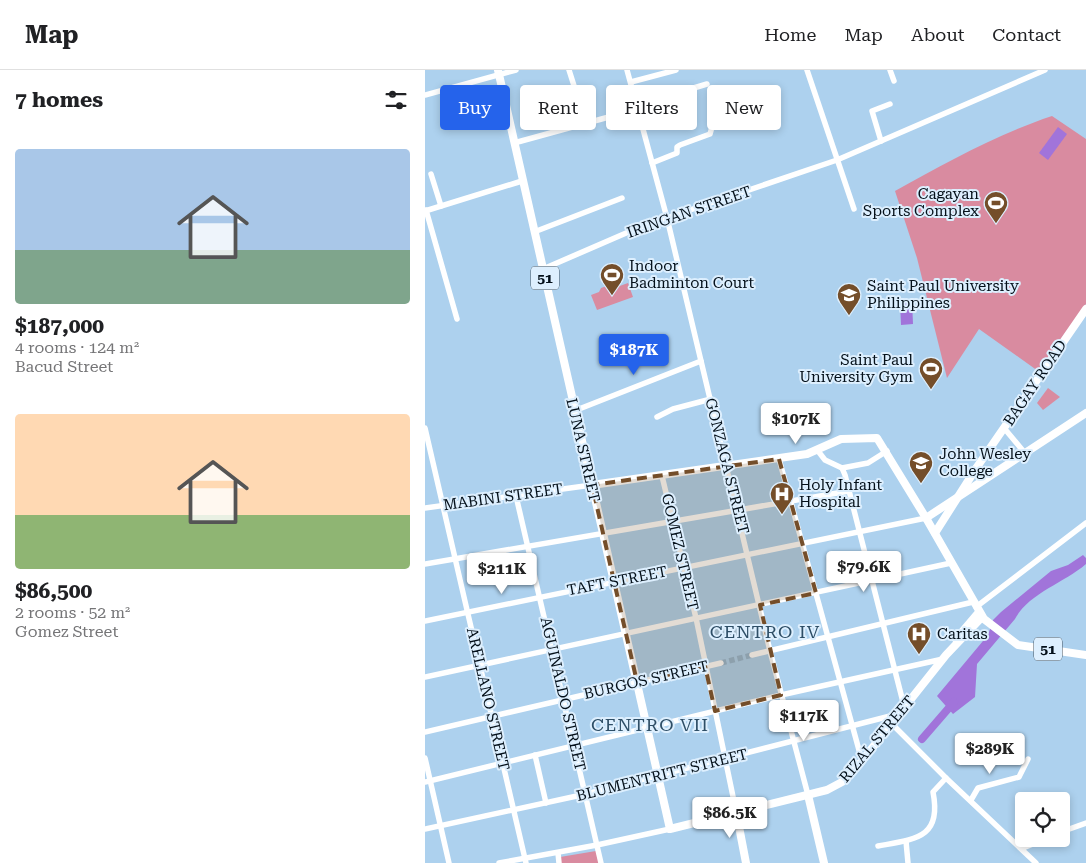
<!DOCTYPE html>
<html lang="en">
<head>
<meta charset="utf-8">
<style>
	:root { --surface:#fff; --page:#f6f6f6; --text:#202124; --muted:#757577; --line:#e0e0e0; --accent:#2563eb }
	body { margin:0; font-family:"Roboto Serif",serif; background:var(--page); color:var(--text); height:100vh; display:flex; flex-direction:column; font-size:19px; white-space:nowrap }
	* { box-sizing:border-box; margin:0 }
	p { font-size:16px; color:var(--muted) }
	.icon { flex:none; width:28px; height:28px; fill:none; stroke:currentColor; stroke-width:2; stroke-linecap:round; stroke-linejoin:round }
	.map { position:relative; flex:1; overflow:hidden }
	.sheet { display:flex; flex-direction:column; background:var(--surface); width:425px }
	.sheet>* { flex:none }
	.banner { position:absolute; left:15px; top:15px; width:475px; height:45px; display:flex; gap:10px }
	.tools { position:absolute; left:590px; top:722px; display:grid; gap:10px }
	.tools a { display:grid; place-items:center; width:55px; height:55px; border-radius:5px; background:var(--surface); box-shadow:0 2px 8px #0003; font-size:25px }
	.price { position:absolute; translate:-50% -42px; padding:0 11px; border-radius:5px; background:#fff; color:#222; font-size:16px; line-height:32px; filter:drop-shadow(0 1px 2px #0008) }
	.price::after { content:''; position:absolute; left:50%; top:30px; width:15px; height:11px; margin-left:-8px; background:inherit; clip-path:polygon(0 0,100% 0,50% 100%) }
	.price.active { background:var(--accent); color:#fff }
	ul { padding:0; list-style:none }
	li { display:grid; align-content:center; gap:10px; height:265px; padding:0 15px }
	li span { display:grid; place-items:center; height:155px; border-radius:5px; color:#555 }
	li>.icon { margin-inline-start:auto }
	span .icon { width:90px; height:90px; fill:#fffc; stroke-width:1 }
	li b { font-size:21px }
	h2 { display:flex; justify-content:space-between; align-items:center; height:60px; padding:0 15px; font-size:21px }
	.tag { padding:0 18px; border-radius:5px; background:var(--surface); box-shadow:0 2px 8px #0003; font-size:18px; line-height:45px }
	.tag.active { background:var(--accent); color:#fff }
	header { display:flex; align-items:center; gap:30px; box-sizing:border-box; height:70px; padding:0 25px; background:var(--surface); border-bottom:1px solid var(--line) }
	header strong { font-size:24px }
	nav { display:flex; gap:28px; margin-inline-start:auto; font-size:18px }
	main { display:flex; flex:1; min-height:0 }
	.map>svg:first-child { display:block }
	.green { fill:#d98ba0 }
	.water { fill:#a174da }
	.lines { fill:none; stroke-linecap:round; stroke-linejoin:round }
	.river { stroke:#a174da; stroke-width:8 }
	.minor-tunnel { stroke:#94b4ce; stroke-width:5.5; stroke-dasharray:5.5 3; stroke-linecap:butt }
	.minor { stroke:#fff; stroke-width:5.5 }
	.major { stroke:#fff; stroke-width:8 }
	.marked { fill:#744e2a; fill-opacity:0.2; stroke:#744e2a; stroke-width:4; stroke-dasharray:10 6; stroke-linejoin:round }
	.labels { text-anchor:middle; stroke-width:4; stroke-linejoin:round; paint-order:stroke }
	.shield { fill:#ddeffe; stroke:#45535e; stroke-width:1 }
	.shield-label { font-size:14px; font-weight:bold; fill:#04101a }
	.poi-label { font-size:15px; fill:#04101a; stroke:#ddeffe; text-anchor:start }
	.street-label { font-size:15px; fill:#04101a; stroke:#ddeffe }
	.quarter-label { font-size:18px; letter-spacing:1px; fill:#2e4e66; stroke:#ddeffe }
</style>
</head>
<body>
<header>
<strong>Map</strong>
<nav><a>Home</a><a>Map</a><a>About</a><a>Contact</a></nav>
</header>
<main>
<section class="sheet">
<h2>7 homes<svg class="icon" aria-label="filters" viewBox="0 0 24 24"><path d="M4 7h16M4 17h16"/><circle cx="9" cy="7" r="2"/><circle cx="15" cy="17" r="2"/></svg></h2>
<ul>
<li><span style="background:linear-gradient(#a9c7e8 65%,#7fa58c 0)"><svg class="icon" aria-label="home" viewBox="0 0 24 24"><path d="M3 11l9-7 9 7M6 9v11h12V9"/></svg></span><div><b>$187,000</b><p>4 rooms · 124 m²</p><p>Bacud Street</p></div></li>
<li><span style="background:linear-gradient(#ffd9b3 65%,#8fb573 0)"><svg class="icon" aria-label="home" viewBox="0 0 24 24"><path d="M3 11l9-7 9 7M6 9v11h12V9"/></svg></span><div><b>$86,500</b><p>2 rooms · 52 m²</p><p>Gomez Street</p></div></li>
</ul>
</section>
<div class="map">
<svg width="661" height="793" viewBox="0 0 661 793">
	<rect width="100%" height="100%" fill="#add1ee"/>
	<g class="green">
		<path d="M627 46 661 69V234L613 301 554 259 522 308 492 188 470 121C520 93 573 64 627 46Z"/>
		<path d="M203 213 208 227 172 240 166 225 174 222 176 218 187 214 189 218Z"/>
		<path d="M623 318 635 327 618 340 612 333Z"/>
		<path d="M171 781 174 793H136L135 787Z"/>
	</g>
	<g class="water">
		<path d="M633 57 642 64 623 90 614 83Z"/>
		<path d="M487 231 488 254 476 255 475 232Z"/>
		<path d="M658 485 661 488V494C639 513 604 523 590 549L552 594 550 627 528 644 512 626 563 565 568 550 576 542 626 501 643 495Z"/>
	</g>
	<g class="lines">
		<path class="river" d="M497 669 529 632"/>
		<path class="minor-tunnel" d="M296 593 327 585"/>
		<g class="minor">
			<path d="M144 0 151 22"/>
			<path d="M202 0 242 148 345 581 383 725"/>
			<path d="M382 0 429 139"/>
			<path d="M465 0 469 11"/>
			<path d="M206 12 251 0"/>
			<path d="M0 25 91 0"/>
			<path d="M212 35 282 14"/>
			<path d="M456 71 447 41 465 34"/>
			<path d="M89 73 213 39"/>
			<path d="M227 93 252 83V77L255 75 285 64 289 50"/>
			<path d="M6 104 16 136"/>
			<path d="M1 140 32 249"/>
			<path d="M0 141 97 111"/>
			<path d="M109 162 197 128"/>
			<path d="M118 199 215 157 412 90 620 0"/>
			<path d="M149 341 276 291"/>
			<path d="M232 347 248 339 286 329"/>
			<path d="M0 358C34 503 66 648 101 793"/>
			<path d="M579 358 599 382"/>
			<path d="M393 381 400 390 417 398 420 405 479 636"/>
			<path d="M354 389 437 691"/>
			<path d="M417 398 443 393 462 381"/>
			<path d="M237 406 271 548 311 741"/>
			<path d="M91 426 176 793"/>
			<path d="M0 438 167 415"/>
			<path d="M0 494 424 421"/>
			<path d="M551 537 661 453"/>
			<path d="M0 551 501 448"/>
			<path d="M327 585 548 532"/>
			<path d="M0 607 526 493"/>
			<path d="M466 653 521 708 611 793"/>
			<path d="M0 662 296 593"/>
			<path d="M110 685 121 733"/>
			<path d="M0 688 24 793"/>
			<path d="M0 712 356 625 518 589"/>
			<path d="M546 730 553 718 594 707 603 689"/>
			<path d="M0 759 161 724 473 644"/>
			<path d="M636 762 661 753"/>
			<path d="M481 771 483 793"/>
			<path d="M453 776C491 769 517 768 508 722L521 708"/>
			<path d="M598 778 620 769"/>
			<path d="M133 783 134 793"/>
			<path d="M74 793 172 775 245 759"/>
		</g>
		<g class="major">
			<path d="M73 0 245 759 402 720 417 712 432 697 521 585 557 547"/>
			<path d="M167 415 382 384 416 369 452 368 501 448 559 549 593 575 661 585"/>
			<path d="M501 448 661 343"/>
			<path d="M510 463 552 397 661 239"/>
			<path d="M531 569 554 542"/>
			<path d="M383 725 399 793"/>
			<path d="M311 741 321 793"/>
		</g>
	</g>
	<path class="marked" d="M354 389 391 523 335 535 356 625 290 641 280 596 212 612 167 415Z"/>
	<defs>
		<g id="stadium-pin" transform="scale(1.25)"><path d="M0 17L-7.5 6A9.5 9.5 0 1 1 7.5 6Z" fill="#744e2a" stroke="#ddeffe"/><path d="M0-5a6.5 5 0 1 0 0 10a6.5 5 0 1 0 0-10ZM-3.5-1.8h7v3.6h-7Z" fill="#fff"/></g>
		<g id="university-pin" transform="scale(1.25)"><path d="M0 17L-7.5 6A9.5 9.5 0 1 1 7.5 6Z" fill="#744e2a" stroke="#ddeffe"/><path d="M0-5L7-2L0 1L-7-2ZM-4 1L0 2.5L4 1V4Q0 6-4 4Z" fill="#fff"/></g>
		<g id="hospital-pin" transform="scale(1.25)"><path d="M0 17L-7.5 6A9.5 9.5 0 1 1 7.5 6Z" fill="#744e2a" stroke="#ddeffe"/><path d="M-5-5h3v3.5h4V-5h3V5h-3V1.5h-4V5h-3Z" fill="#fff"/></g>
	</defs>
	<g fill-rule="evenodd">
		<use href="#stadium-pin" x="571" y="133"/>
		<use href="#stadium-pin" x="187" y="205"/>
		<use href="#university-pin" x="424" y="225"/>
		<use href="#stadium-pin" x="506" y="299"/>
		<use href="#university-pin" x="496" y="393"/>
		<use href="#hospital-pin" x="357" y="424"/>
		<use href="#hospital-pin" x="494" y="564"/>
	</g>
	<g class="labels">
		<g class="shield">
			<rect x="106" y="196.5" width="28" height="23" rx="4"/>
			<rect x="609" y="567.5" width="28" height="23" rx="4"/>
		</g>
		<g class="shield-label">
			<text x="120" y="213">51</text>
			<text x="623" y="584">51</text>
		</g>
		<g class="poi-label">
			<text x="554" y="129" text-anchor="end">Cagayan<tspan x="554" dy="17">Sports Complex</tspan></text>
			<text x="204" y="201">Indoor<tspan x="204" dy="17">Badminton Court</tspan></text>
			<text x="442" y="221">Saint Paul University<tspan x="442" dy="17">Philippines</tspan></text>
			<text x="488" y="295" text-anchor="end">Saint Paul<tspan x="488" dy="17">University Gym</tspan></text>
			<text x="514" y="389">John Wesley<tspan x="514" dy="17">College</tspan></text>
			<text x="374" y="420">Holy Infant<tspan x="374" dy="17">Hospital</tspan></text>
			<text x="512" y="569">Caritas</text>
		</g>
		<g class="street-label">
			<text transform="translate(264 142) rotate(-19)" y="5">IRINGAN STREET</text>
			<text transform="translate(610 313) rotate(-56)" y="5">BAGAY ROAD</text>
			<text transform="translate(158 380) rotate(77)" y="5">LUNA STREET</text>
			<text transform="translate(302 396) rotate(76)" y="5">GONZAGA STREET</text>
			<text transform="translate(78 427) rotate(-8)" y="5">MABINI STREET</text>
			<text transform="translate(255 482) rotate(77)" y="5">GOMEZ STREET</text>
			<text transform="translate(192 511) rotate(-11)" y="5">TAFT STREET</text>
			<text transform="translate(221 610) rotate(-13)" y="5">BURGOS STREET</text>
			<text transform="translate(138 624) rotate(77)" y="5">AGUINALDO STREET</text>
			<text transform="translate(63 629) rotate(77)" y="5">ARELLANO STREET</text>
			<text transform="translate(452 669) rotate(-50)" y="5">RIZAL STREET</text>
			<text transform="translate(237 705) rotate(-14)" y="5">BLUMENTRITT STREET</text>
		</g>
		<g class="quarter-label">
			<text x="340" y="568">CENTRO IV</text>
			<text x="225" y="661">CENTRO VII</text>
		</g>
	</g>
</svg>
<div class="tools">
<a><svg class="icon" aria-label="locate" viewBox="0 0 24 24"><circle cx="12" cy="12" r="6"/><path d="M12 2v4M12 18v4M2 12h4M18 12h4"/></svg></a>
</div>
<b class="price active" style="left:209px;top:306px">$187K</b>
<b class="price" style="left:371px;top:375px">$107K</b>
<b class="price" style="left:439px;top:523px">$79.6K</b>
<b class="price" style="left:77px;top:525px">$211K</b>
<b class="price" style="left:379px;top:672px">$117K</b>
<b class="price" style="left:565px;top:705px">$289K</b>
<b class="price" style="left:305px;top:769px">$86.5K</b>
<div class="banner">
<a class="tag active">Buy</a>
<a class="tag">Rent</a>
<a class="tag">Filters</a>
<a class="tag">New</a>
</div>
</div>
</main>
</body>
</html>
